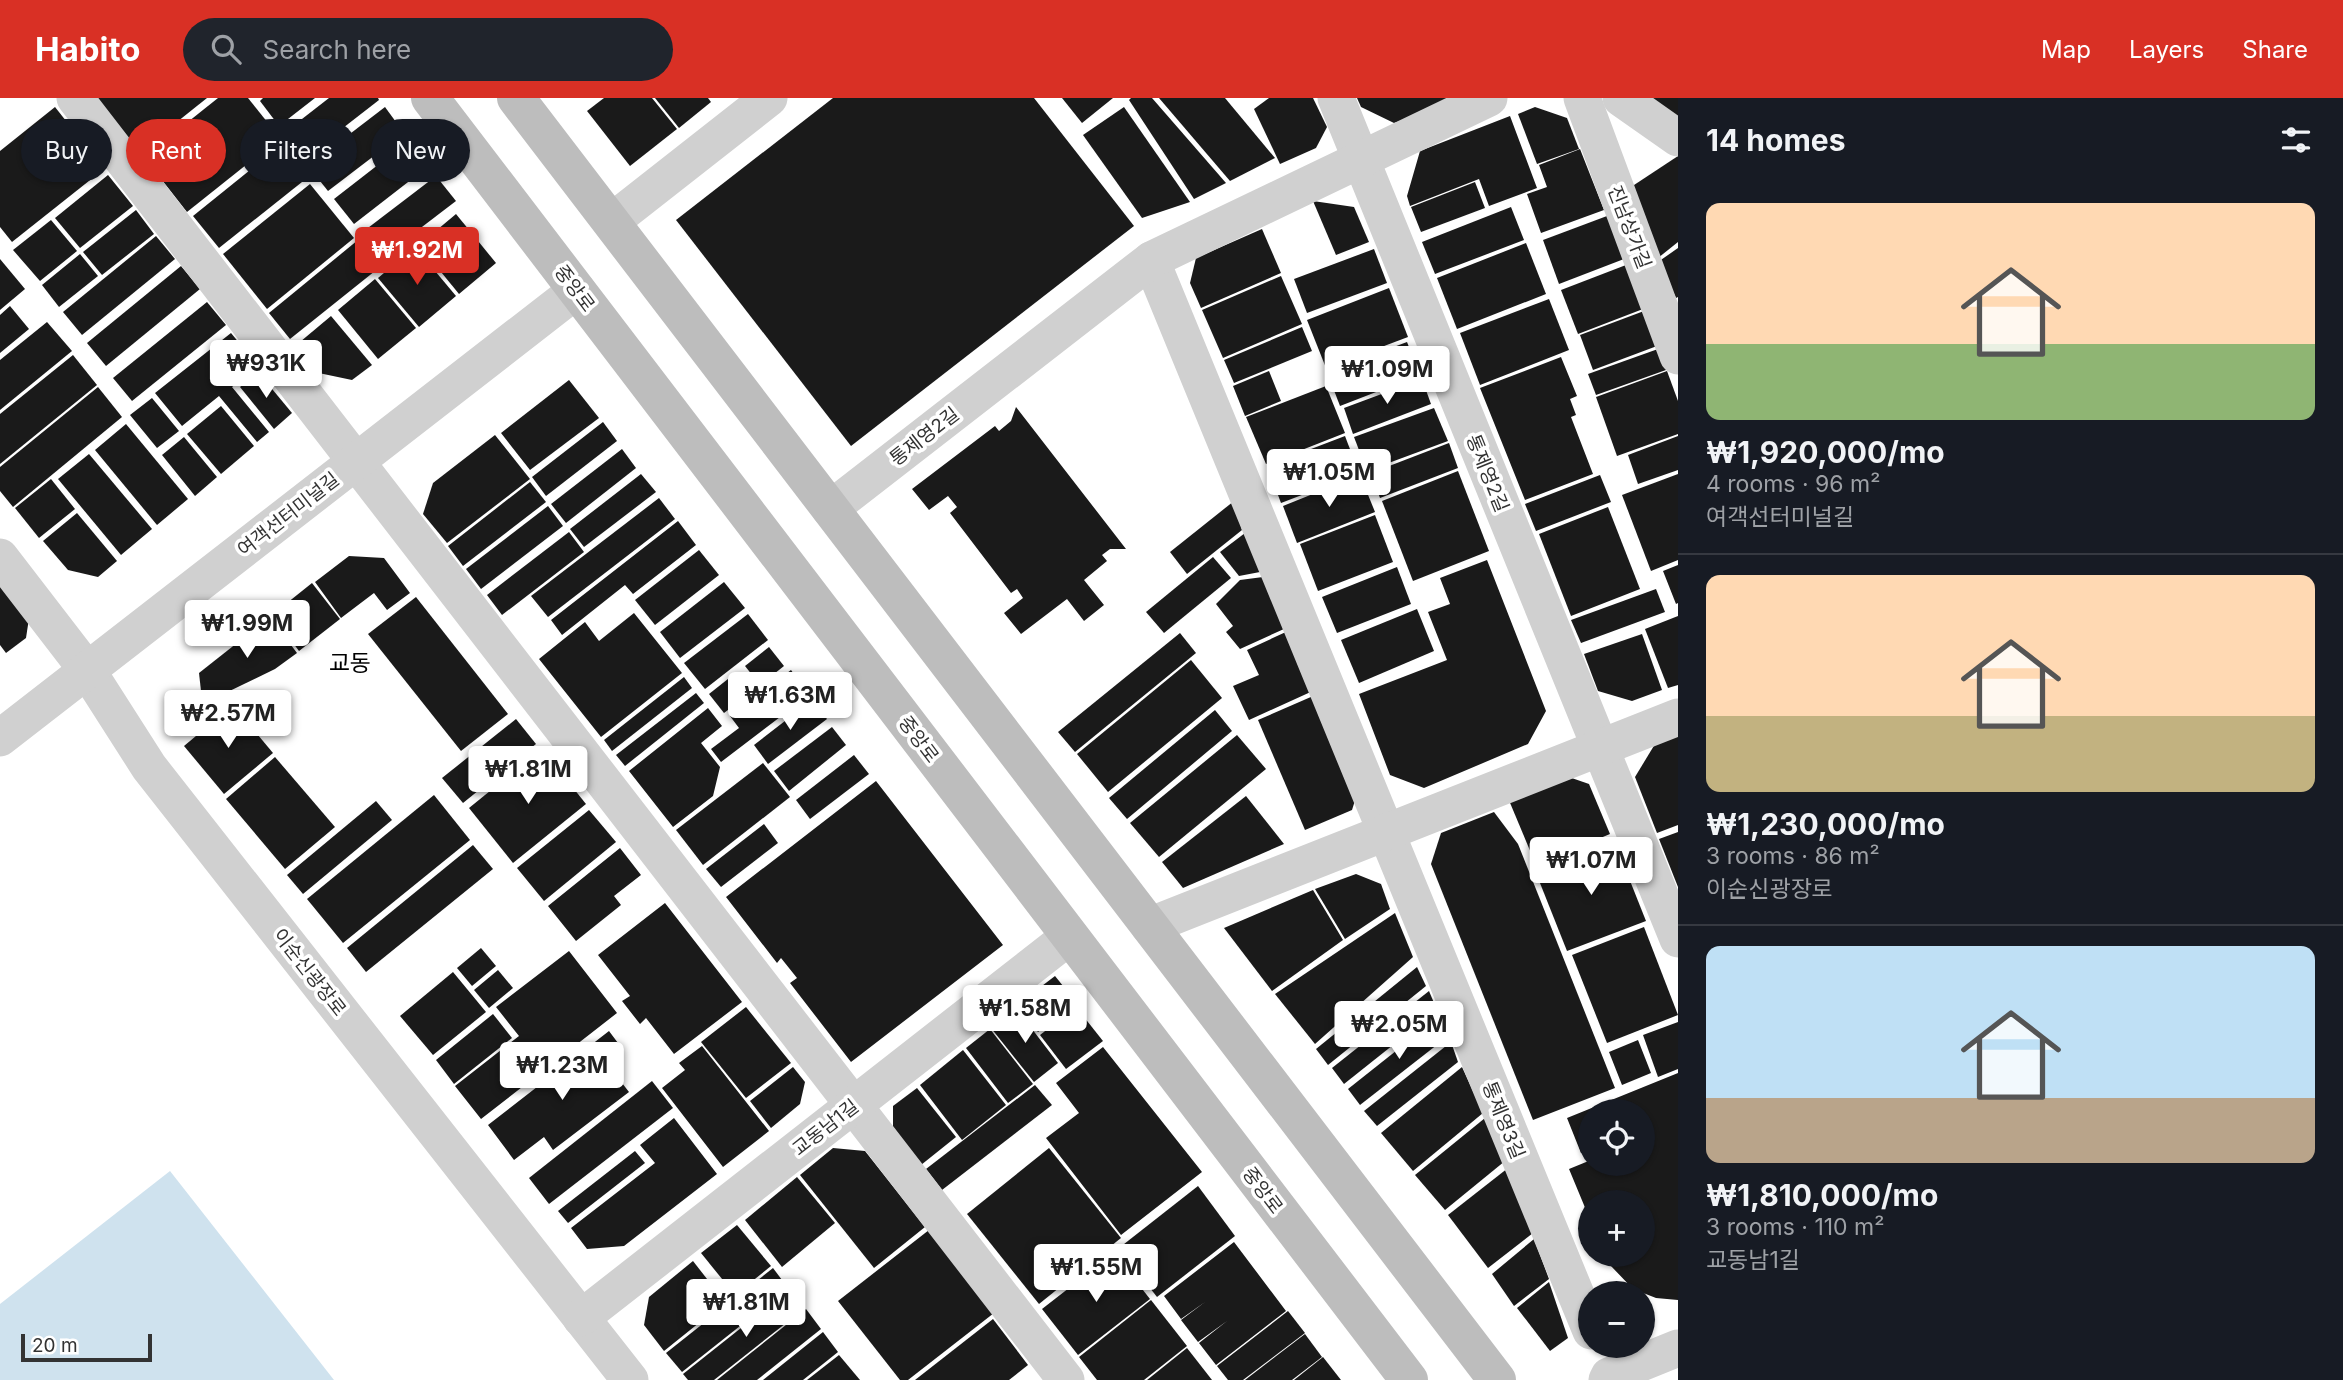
<!DOCTYPE html>
<html lang="en">
<head>
<meta charset="utf-8">
<style>
	:root { --surface:#171b24; --page:#20242c; --text:#f1f3f6; --muted:#9ea1a6; --line:#363941; --accent:#d93025 }
	body { margin:0; font-family:Inter,"Noto Sans KR",sans-serif; background:var(--page); color:var(--text); height:100vh; display:flex; flex-direction:column; font-size:26px; white-space:nowrap }
	* { box-sizing:border-box; margin:0 }
	p { font-size:23px; color:var(--muted) }
	.icon { flex:none; width:38px; height:38px; fill:none; stroke:currentColor; stroke-width:2; stroke-linecap:round; stroke-linejoin:round }
	.map { position:relative; flex:1; overflow:hidden }
	.panel { display:flex; flex-direction:column; background:var(--surface); width:665px }
	.panel>* { flex:none }
	.guide { position:absolute; left:21px; top:21px; width:665px; height:63px; display:flex; gap:14px }
	.tools { position:absolute; left:1578px; top:1001px; display:grid; gap:14px }
	.tools a { display:grid; place-items:center; width:77px; height:77px; border-radius:50%; background:var(--surface); box-shadow:0 2px 5px #0004; font-size:35px }
	.scale { position:absolute; left:21px; bottom:18px; width:131px; box-sizing:border-box; padding-left:7px; border:4px solid #333; border-top:0; font-size:19px; line-height:24px; white-space:nowrap; color:#333; -webkit-text-stroke:5px #fff; paint-order:stroke }
	.price { position:absolute; translate:-50% -60px; padding:0 16px; border-radius:7px; background:#fff; color:#222; font-size:23px; line-height:46px; filter:drop-shadow(0 2px 4px #0008) }
	.price::after { content:''; position:absolute; left:50%; top:42px; width:21px; height:16px; margin-left:-10px; background:inherit; clip-path:polygon(0 0,100% 0,50% 100%) }
	.price.current { background:var(--accent); color:#fff }
	ul { padding:0; list-style:none }
	li { display:grid; align-content:center; gap:14px; height:371px; padding:0 28px }
	li+li { border-top:2px solid var(--line) }
	li span { display:grid; place-items:center; height:217px; border-radius:14px; color:#555 }
	li>.icon { margin-inline-start:auto }
	span .icon { width:126px; height:126px; fill:#fffc; stroke-width:1 }
	li b { font-size:30px }
	h2 { display:flex; justify-content:space-between; align-items:center; height:84px; padding:0 28px; font-size:30px }
	.pill { padding:0 24px; border-radius:32px; background:var(--surface); box-shadow:0 2px 5px #0004; font-size:24px; line-height:63px }
	.pill.current { background:var(--accent); color:#fff }
	header { display:flex; align-items:center; gap:42px; box-sizing:border-box; height:98px; padding:0 35px; background:var(--accent); color:#fff }
	header strong { font-size:33px }
	nav { display:flex; gap:38px; margin-inline-start:auto; font-size:24px }
	.search { width:490px; height:63px; background:var(--page); display:flex; align-items:center; gap:18px; box-sizing:border-box; padding:0 24px; border-radius:38px; color:var(--muted); font-size:26px }
	main { display:flex; flex:1; min-height:0 }
	.map>svg:first-child { display:block }
	.water { fill:#cfe2ee }
	.building { fill:#1a1a1a }
	.lines { fill:none; stroke-linecap:round; stroke-linejoin:round }
	.street { stroke:#d0d0d0; stroke-width:37 }
	.secondary { stroke:#bdbdbd; stroke-width:38 }
	.labels { text-anchor:middle; stroke-width:7; stroke-linejoin:round; paint-order:stroke }
	.street-label { font-size:19px; fill:#333; stroke:#fff }
	.quarter-label { font-size:23px; fill:#000; stroke:#fff }
</style>
</head>
<body>
<header>
<strong>Habito</strong>
<div class="search"><svg class="icon" aria-label="search" viewBox="0 0 24 24"><circle cx="10" cy="10" r="6"/><path d="M15 15l6 6"/></svg>Search here</div>
<nav><a>Map</a><a>Layers</a><a>Share</a></nav>
</header>
<main>
<div class="map">
<svg width="1678" height="1282" viewBox="0 0 1678 1282">
	<rect width="100%" height="100%" fill="#fff"/>
	<path class="water" d="M170 1073 334 1282H0V1206Z"/>
	<g class="building">
		<path d="M95 0H207L138 55Z"/>
		<path d="M218 0H248L280 40 187 114 144 59Z"/>
		<path d="M263 0H315L279 28 260 3Z"/>
		<path d="M329 0H378L379 2 303 61 284 35Z"/>
		<path d="M604 0H652L677 31 630 68 587 13Z"/>
		<path d="M655 0H708L711 4 679 30Z"/>
		<path d="M833 0H1034L1134 128 851 348 676 122Z"/>
		<path d="M1062 0H1113L1082 25Z"/>
		<path d="M1131 0H1152L1226 85 1194 101 1129 2Z"/>
		<path d="M1159 0H1225L1275 60 1230 83Z"/>
		<path d="M1269 0H1313L1327 29 1316 50 1280 66 1254 11Z"/>
		<path d="M1357 0H1462L1461 3 1394 25 1361 9Z"/>
		<path d="M1646 0H1678V21Z"/>
		<path d="M55 9 104 71 12 144 0 129V53Z"/>
		<path d="M385 9 404 35 328 93 308 68Z"/>
		<path d="M1124 9 1190 104 1142 120 1083 37Z"/>
		<path d="M1535 9 1567 20 1579 51 1537 66 1518 16Z"/>
		<path d="M1510 18 1537 90 1489 108 1479 81 1410 108 1407 98 1420 53Z"/>
		<path d="M410 42 430 67 354 126 334 101Z"/>
		<path d="M276 51 302 84 219 150 193 118Z"/>
		<path d="M1580 51 1604 112 1541 135 1527 96 1547 89 1539 67Z"/>
		<path d="M1678 58V144L1658 160 1628 91Z"/>
		<path d="M108 77 133 108 80 150 55 120Z"/>
		<path d="M436 78 456 103 380 161 360 136Z"/>
		<path d="M1475 84 1485 110 1421 134 1411 109Z"/>
		<path d="M310 86 354 140 267 211 223 156Z"/>
		<path d="M1313 103 1354 109 1369 144 1336 157Z"/>
		<path d="M1511 109 1524 142 1435 176 1422 144Z"/>
		<path d="M136 112 154 136 102 177 83 154Z"/>
		<path d="M456 116 496 165 459 196 419 147Z"/>
		<path d="M1607 118 1624 161 1559 186 1543 142Z"/>
		<path d="M51 122 77 153 40 183 13 152Z"/>
		<path d="M1262 131 1281 175 1201 210 1190 185 1196 160Z"/>
		<path d="M156 138 175 161 82 237 63 214Z"/>
		<path d="M358 142 380 169 290 241 269 215Z"/>
		<path d="M1526 145 1546 196 1457 231 1437 180Z"/>
		<path d="M415 149 456 198 419 229 378 180Z"/>
		<path d="M1678 150V199L1676 200 1658 164Z"/>
		<path d="M1374 151 1387 185 1307 215 1294 181Z"/>
		<path d="M80 156 98 178 59 209 42 187Z"/>
		<path d="M0 161 25 191 0 212Z"/>
		<path d="M1626 167 1643 211 1578 236 1561 192Z"/>
		<path d="M181 168 200 191 106 268 87 245Z"/>
		<path d="M1281 178 1302 226 1223 260 1202 212Z"/>
		<path d="M375 181 416 230 378 261 338 212Z"/>
		<path d="M1389 190 1408 239 1326 270 1307 222Z"/>
		<path d="M1549 201 1569 252 1480 287 1460 235Z"/>
		<path d="M207 204 226 227 132 303 113 280Z"/>
		<path d="M10 208 29 231 0 255V217Z"/>
		<path d="M1644 213 1657 248 1593 272 1580 237Z"/>
		<path d="M331 218 372 267 352 282 314 274 294 249Z"/>
		<path d="M47 224 72 253 0 312V262Z"/>
		<path d="M1302 229 1312 253 1234 285 1224 262Z"/>
		<path d="M231 235 258 268 232 289 269 334 257 344 219 298 182 328 155 295Z"/>
		<path d="M1407 244 1420 277 1340 308 1327 274Z"/>
		<path d="M1658 251 1666 272 1596 297 1588 276Z"/>
		<path d="M73 257 97 287 0 366V316Z"/>
		<path d="M1561 259 1577 298 1570 301 1576 317 1571 319 1593 376 1525 402 1480 290Z"/>
		<path d="M1269 273 1281 303 1245 318 1233 288Z"/>
		<path d="M1667 273 1678 303V336L1617 358 1596 299Z"/>
		<path d="M258 274 292 315 274 331 240 289Z"/>
		<path d="M1422 281 1431 306 1353 336 1344 310Z"/>
		<path d="M569 282 599 320 530 372 501 335Z"/>
		<path d="M1326 288 1345 335 1266 366 1246 319Z"/>
		<path d="M98 289 122 319 13 409 0 393V369Z"/>
		<path d="M152 300 179 333 157 350 130 317Z"/>
		<path d="M221 308 254 348 221 376 187 336Z"/>
		<path d="M1016 309 1126 451H1110L1102 457 1107 463 1084 482 1104 507 1084 523 1067 501 1021 536 1004 515 1023 500 1017 491 1011 495 950 415 957 409 948 398 929 412 912 391 995 328 999 333 1011 323Z"/>
		<path d="M1434 310 1448 343 1367 373 1354 339Z"/>
		<path d="M603 324 617 343 546 398 532 379Z"/>
		<path d="M126 326 188 401 157 427 95 352Z"/>
		<path d="M495 337 530 381 447 445 423 416 433 385Z"/>
		<path d="M1345 338 1359 375 1281 405 1267 368Z"/>
		<path d="M1678 338V372L1638 386 1628 357Z"/>
		<path d="M184 339 217 379 195 398 162 357Z"/>
		<path d="M1449 345 1458 370 1380 400 1371 375Z"/>
		<path d="M622 351 636 370 566 425 551 406Z"/>
		<path d="M89 356 152 431 121 457 58 381Z"/>
		<path d="M1458 373 1489 453 1413 483 1382 403Z"/>
		<path d="M641 376 656 394 584 449 570 431Z"/>
		<path d="M1678 376V462L1651 473 1622 397Z"/>
		<path d="M1360 377 1375 414 1297 445 1283 408Z"/>
		<path d="M1600 377 1611 404 1536 433 1525 406Z"/>
		<path d="M51 381 75 411 39 440 15 410Z"/>
		<path d="M530 384 546 404 463 468 448 448Z"/>
		<path d="M659 400 675 421 548 519 531 498Z"/>
		<path d="M1234 403 1242 432 1187 476 1170 454Z"/>
		<path d="M548 408 563 428 481 491 466 471Z"/>
		<path d="M1608 409 1640 491 1571 518 1539 436Z"/>
		<path d="M77 415 117 463 98 479 68 472 43 443Z"/>
		<path d="M1375 417 1393 464 1318 493 1300 446Z"/>
		<path d="M678 423 696 447 633 496 625 487 562 537 551 522Z"/>
		<path d="M569 434 584 454 502 517 487 497Z"/>
		<path d="M1245 435 1260 474 1239 478 1220 454Z"/>
		<path d="M699 452 719 477 655 527 635 502Z"/>
		<path d="M349 458 384 460 410 495 387 512 374 495 341 520 315 484Z"/>
		<path d="M1213 459 1231 480 1164 535 1146 514Z"/>
		<path d="M1487 462 1546 613 1528 646 1424 690 1390 677 1359 596 1447 562 1428 514 1450 506 1440 480Z"/>
		<path d="M1678 467V505L1676 506 1663 473Z"/>
		<path d="M1397 469 1411 506 1337 535 1322 499Z"/>
		<path d="M0 478 31 507 26 540 6 555 0 547Z"/>
		<path d="M1263 479 1284 531 1240 551 1226 534 1233 528 1216 506 1240 482Z"/>
		<path d="M724 484 745 510 680 560 660 534Z"/>
		<path d="M312 485 340 521 299 553 272 517Z"/>
		<path d="M1656 491 1665 514 1581 545 1571 522Z"/>
		<path d="M416 499 508 616 461 653 368 536Z"/>
		<path d="M1417 511 1434 553 1359 585 1341 542Z"/>
		<path d="M634 515 682 575 601 639 539 561 585 524 599 543Z"/>
		<path d="M748 516 768 542 705 591 684 565Z"/>
		<path d="M1678 518V587L1668 590 1645 531Z"/>
		<path d="M270 519 297 555 275 571 213 601 201 593 199 575Z"/>
		<path d="M1288 533 1315 592 1249 622 1233 588 1259 577 1247 552Z"/>
		<path d="M1180 535 1196 555 1075 654 1058 634Z"/>
		<path d="M1642 536 1662 592 1632 603 1598 593 1584 556Z"/>
		<path d="M769 549 784 568 760 587 745 568Z"/>
		<path d="M1191 562 1222 600 1108 694 1077 656Z"/>
		<path d="M791 572 809 597 721 664 711 651 739 630 730 618Z"/>
		<path d="M733 577 749 596 724 615 709 596Z"/>
		<path d="M684 579 692 590 612 653 604 642Z"/>
		<path d="M696 595 704 605 625 668 616 657Z"/>
		<path d="M1320 595 1360 686 1352 712 1305 732 1258 622Z"/>
		<path d="M812 602 827 621 768 666 754 647Z"/>
		<path d="M233 607 273 655 224 696 184 648Z"/>
		<path d="M708 610 722 628 701 645 720 669 713 698 673 729 629 673Z"/>
		<path d="M1215 612 1232 633 1127 721 1109 700Z"/>
		<path d="M516 621 536 646 463 705 442 680Z"/>
		<path d="M832 629 846 647 789 693 774 673Z"/>
		<path d="M1237 637 1266 671 1159 759 1130 725Z"/>
		<path d="M1678 637V727L1657 735 1635 679 1655 646Z"/>
		<path d="M542 651 586 706 513 765 469 710Z"/>
		<path d="M854 657 869 676 810 721 796 702Z"/>
		<path d="M275 659 335 729 285 771 226 701Z"/>
		<path d="M763 665 790 699 703 767 676 732Z"/>
		<path d="M1563 677 1589 686 1610 736 1536 767 1508 700Z"/>
		<path d="M876 683 1003 847 851 964 790 885 797 880 781 860 777 865 726 799Z"/>
		<path d="M434 697 470 742 343 845 307 801Z"/>
		<path d="M1246 698 1284 746 1183 790 1162 764Z"/>
		<path d="M376 703 392 722 303 796 287 777Z"/>
		<path d="M589 712 616 744 544 803 517 770Z"/>
		<path d="M1494 714 1518 746 1615 990 1533 1022 1431 766 1441 735Z"/>
		<path d="M764 726 778 745 721 789 706 771Z"/>
		<path d="M1678 734V789L1659 741Z"/>
		<path d="M1615 745 1646 823 1567 853 1536 775Z"/>
		<path d="M473 747 493 771 366 874 347 850Z"/>
		<path d="M620 750 641 777 614 798 621 807 576 843 548 808Z"/>
		<path d="M1356 776 1381 786 1390 811 1345 841 1315 791Z"/>
		<path d="M1313 792 1343 842 1272 893 1224 830Z"/>
		<path d="M665 805 742 904 674 956 646 920 640 926 622 903 630 898 598 857Z"/>
		<path d="M1395 815 1413 859 1315 946 1275 896Z"/>
		<path d="M1644 829 1678 917 1607 945 1572 857Z"/>
		<path d="M481 850 496 868 472 888 457 870Z"/>
		<path d="M569 853 617 915 481 1021 455 988 519 938 496 909Z"/>
		<path d="M1417 869 1426 888 1328 967 1316 951Z"/>
		<path d="M498 872 513 890 489 910 474 892Z"/>
		<path d="M453 874 486 914 433 957 400 918Z"/>
		<path d="M1055 878 1076 904 1038 934 1017 907Z"/>
		<path d="M1429 893 1437 912 1344 986 1332 970Z"/>
		<path d="M746 909 791 965 746 1000 701 944Z"/>
		<path d="M1076 909 1103 943 1066 971 1040 937Z"/>
		<path d="M1016 910 1058 965 1034 984 991 930Z"/>
		<path d="M493 916 512 940 454 986 436 962Z"/>
		<path d="M1440 918 1447 939 1360 1007 1348 991Z"/>
		<path d="M1678 924V971L1658 979 1643 937Z"/>
		<path d="M990 931 1033 986 1008 1005 966 950Z"/>
		<path d="M609 933 618 945 601 958 629 994 553 1052 544 1039 514 1062 488 1027Z"/>
		<path d="M1638 942 1651 975 1622 987 1609 954Z"/>
		<path d="M1451 944 1458 964 1377 1028 1364 1013Z"/>
		<path d="M702 948 769 1033 723 1069 662 990 685 972 679 965Z"/>
		<path d="M1103 949 1202 1074 1121 1137 1046 1040 1079 1015 1056 985Z"/>
		<path d="M963 952 1006 1007 962 1042 920 987Z"/>
		<path d="M793 969 805 984 800 1006 771 1030 750 1003Z"/>
		<path d="M1462 969 1483 1015 1413 1073 1381 1035Z"/>
		<path d="M1678 975V1202L1656 1200 1633 1191 1611 1168 1604 1157H1643V1104H1591V1124L1569 1071 1591 1062V1066H1643V1013H1591V1052L1581 1055 1567 1020Z"/>
		<path d="M652 983 673 1010 549 1106 529 1080Z"/>
		<path d="M1035 987 1052 1007 942 1092 926 1071Z"/>
		<path d="M917 990 956 1039 921 1067 893 1029V1008Z"/>
		<path d="M674 1020 717 1076 624 1148 587 1151 571 1130 655 1065 640 1047Z"/>
		<path d="M1485 1020 1505 1063 1445 1112 1415 1077Z"/>
		<path d="M833 1050 865 1053 925 1129 874 1170 800 1077Z"/>
		<path d="M1049 1050 1121 1140 1039 1206 967 1116Z"/>
		<path d="M635 1053 645 1065 568 1125 558 1113Z"/>
		<path d="M1508 1070 1533 1135 1488 1170 1448 1117Z"/>
		<path d="M797 1079 835 1125 782 1169 745 1122Z"/>
		<path d="M1198 1088 1235 1138 1157 1199 1119 1150Z"/>
		<path d="M737 1127 771 1168 735 1197 701 1155Z"/>
		<path d="M929 1132 994 1215 908 1282H900L838 1203Z"/>
		<path d="M1534 1141 1549 1181 1514 1208 1492 1176Z"/>
		<path d="M1234 1144 1286 1213 1216 1267 1199 1245 1227 1223 1198 1244 1181 1222 1205 1204 1181 1221 1164 1198Z"/>
		<path d="M1114 1155 1150 1201 1078 1257 1042 1211Z"/>
		<path d="M693 1163 725 1204 664 1253 644 1227 649 1199Z"/>
		<path d="M773 1170 788 1190 682 1274 666 1255Z"/>
		<path d="M1549 1184 1568 1240 1550 1253 1517 1210Z"/>
		<path d="M790 1191 805 1210 714 1282H688L683 1276Z"/>
		<path d="M1151 1202 1187 1248 1144 1282H1097L1079 1259Z"/>
		<path d="M806 1211 821 1231 757 1282H717Z"/>
		<path d="M1288 1213 1305 1235 1243 1282H1228L1217 1268Z"/>
		<path d="M993 1221 1028 1267 1009 1282H915Z"/>
		<path d="M823 1234 838 1254 803 1282H763Z"/>
		<path d="M1305 1236 1322 1259 1292 1282H1245Z"/>
		<path d="M1187 1250 1212 1282H1147Z"/>
		<path d="M839 1257 860 1282H807Z"/>
		<path d="M1323 1259 1341 1282H1294Z"/>
	</g>
	<g class="lines">
		<g class="street">
			<path d="M75 0 1066 1282"/>
			<path d="M1336 0 1678 841"/>
			<path d="M1582 0 1678 258"/>
			<path d="M1621 0 1678 40"/>
			<path d="M611 124 769 0"/>
			<path d="M1151 162 1591 1233"/>
			<path d="M830 411 1151 162 1489 0"/>
			<path d="M0 459 87 572 149 669 630 1282"/>
			<path d="M0 640 577 192"/>
			<path d="M1149 828 1678 619"/>
			<path d="M581 1220 1070 838"/>
			<path d="M1607 1282 1609 1278 1678 1250"/>
		</g>
		<g class="secondary">
			<path d="M430 0 1409 1282"/>
			<path d="M516 0 1497 1282"/>
		</g>
	</g>
	<g class="labels">
		<g class="street-label">
			<text transform="translate(1630 129) rotate(69)" y="7">진남상가길</text>
			<text transform="translate(575 190) rotate(53)" y="7">중앙로</text>
			<text transform="translate(924 338) rotate(-38)" y="7">통제영2길</text>
			<text transform="translate(1488 375) rotate(68)" y="7">통제영2길</text>
			<text transform="translate(288 416) rotate(-38)" y="7">여객선터미널길</text>
			<text transform="translate(919 641) rotate(53)" y="7">중앙로</text>
			<text transform="translate(310 874) rotate(52)" y="7">이순신광장로</text>
			<text transform="translate(1504 1022) rotate(68)" y="7">통제영3길</text>
			<text transform="translate(825 1029) rotate(-38)" y="7">교동남1길</text>
			<text transform="translate(1263 1092) rotate(53)" y="7">중앙로</text>
		</g>
		<g class="quarter-label">
			<text x="350" y="573">교동</text>
		</g>
	</g>
</svg>
<div class="tools">
<a><svg class="icon" aria-label="locate" viewBox="0 0 24 24"><circle cx="12" cy="12" r="6"/><path d="M12 2v4M12 18v4M2 12h4M18 12h4"/></svg></a>
<a>+</a>
<a>−</a>
</div>
<div class="scale">20 m</div>
<b class="price current" style="left:417px;top:189px">₩1.92M</b>
<b class="price" style="left:266px;top:302px">₩931K</b>
<b class="price" style="left:1387px;top:308px">₩1.09M</b>
<b class="price" style="left:1329px;top:411px">₩1.05M</b>
<b class="price" style="left:247px;top:562px">₩1.99M</b>
<b class="price" style="left:790px;top:634px">₩1.63M</b>
<b class="price" style="left:228px;top:652px">₩2.57M</b>
<b class="price" style="left:528px;top:708px">₩1.81M</b>
<b class="price" style="left:1591px;top:799px">₩1.07M</b>
<b class="price" style="left:1025px;top:947px">₩1.58M</b>
<b class="price" style="left:1399px;top:963px">₩2.05M</b>
<b class="price" style="left:562px;top:1004px">₩1.23M</b>
<b class="price" style="left:1096px;top:1206px">₩1.55M</b>
<b class="price" style="left:746px;top:1241px">₩1.81M</b>
<div class="guide">
<a class="pill">Buy</a>
<a class="pill current">Rent</a>
<a class="pill">Filters</a>
<a class="pill">New</a>
</div>
</div>
<section class="panel">
<h2>14 homes<svg class="icon" aria-label="filters" viewBox="0 0 24 24"><path d="M4 7h16M4 17h16"/><circle cx="9" cy="7" r="2"/><circle cx="15" cy="17" r="2"/></svg></h2>
<ul>
<li><span style="background:linear-gradient(#ffd9b3 65%,#8fb573 0)"><svg class="icon" aria-label="home" viewBox="0 0 24 24"><path d="M3 11l9-7 9 7M6 9v11h12V9"/></svg></span><div><b>₩1,920,000/mo</b><p>4 rooms · 96 m²</p><p>여객선터미널길</p></div></li>
<li><span style="background:linear-gradient(#ffd9b3 65%,#c2b280 0)"><svg class="icon" aria-label="home" viewBox="0 0 24 24"><path d="M3 11l9-7 9 7M6 9v11h12V9"/></svg></span><div><b>₩1,230,000/mo</b><p>3 rooms · 86 m²</p><p>이순신광장로</p></div></li>
<li><span style="background:linear-gradient(#bfe0f5 70%,#b9a48a 0)"><svg class="icon" aria-label="home" viewBox="0 0 24 24"><path d="M3 11l9-7 9 7M6 9v11h12V9"/></svg></span><div><b>₩1,810,000/mo</b><p>3 rooms · 110 m²</p><p>교동남1길</p></div></li>
</ul>
</section>
</main>
</body>
</html>
